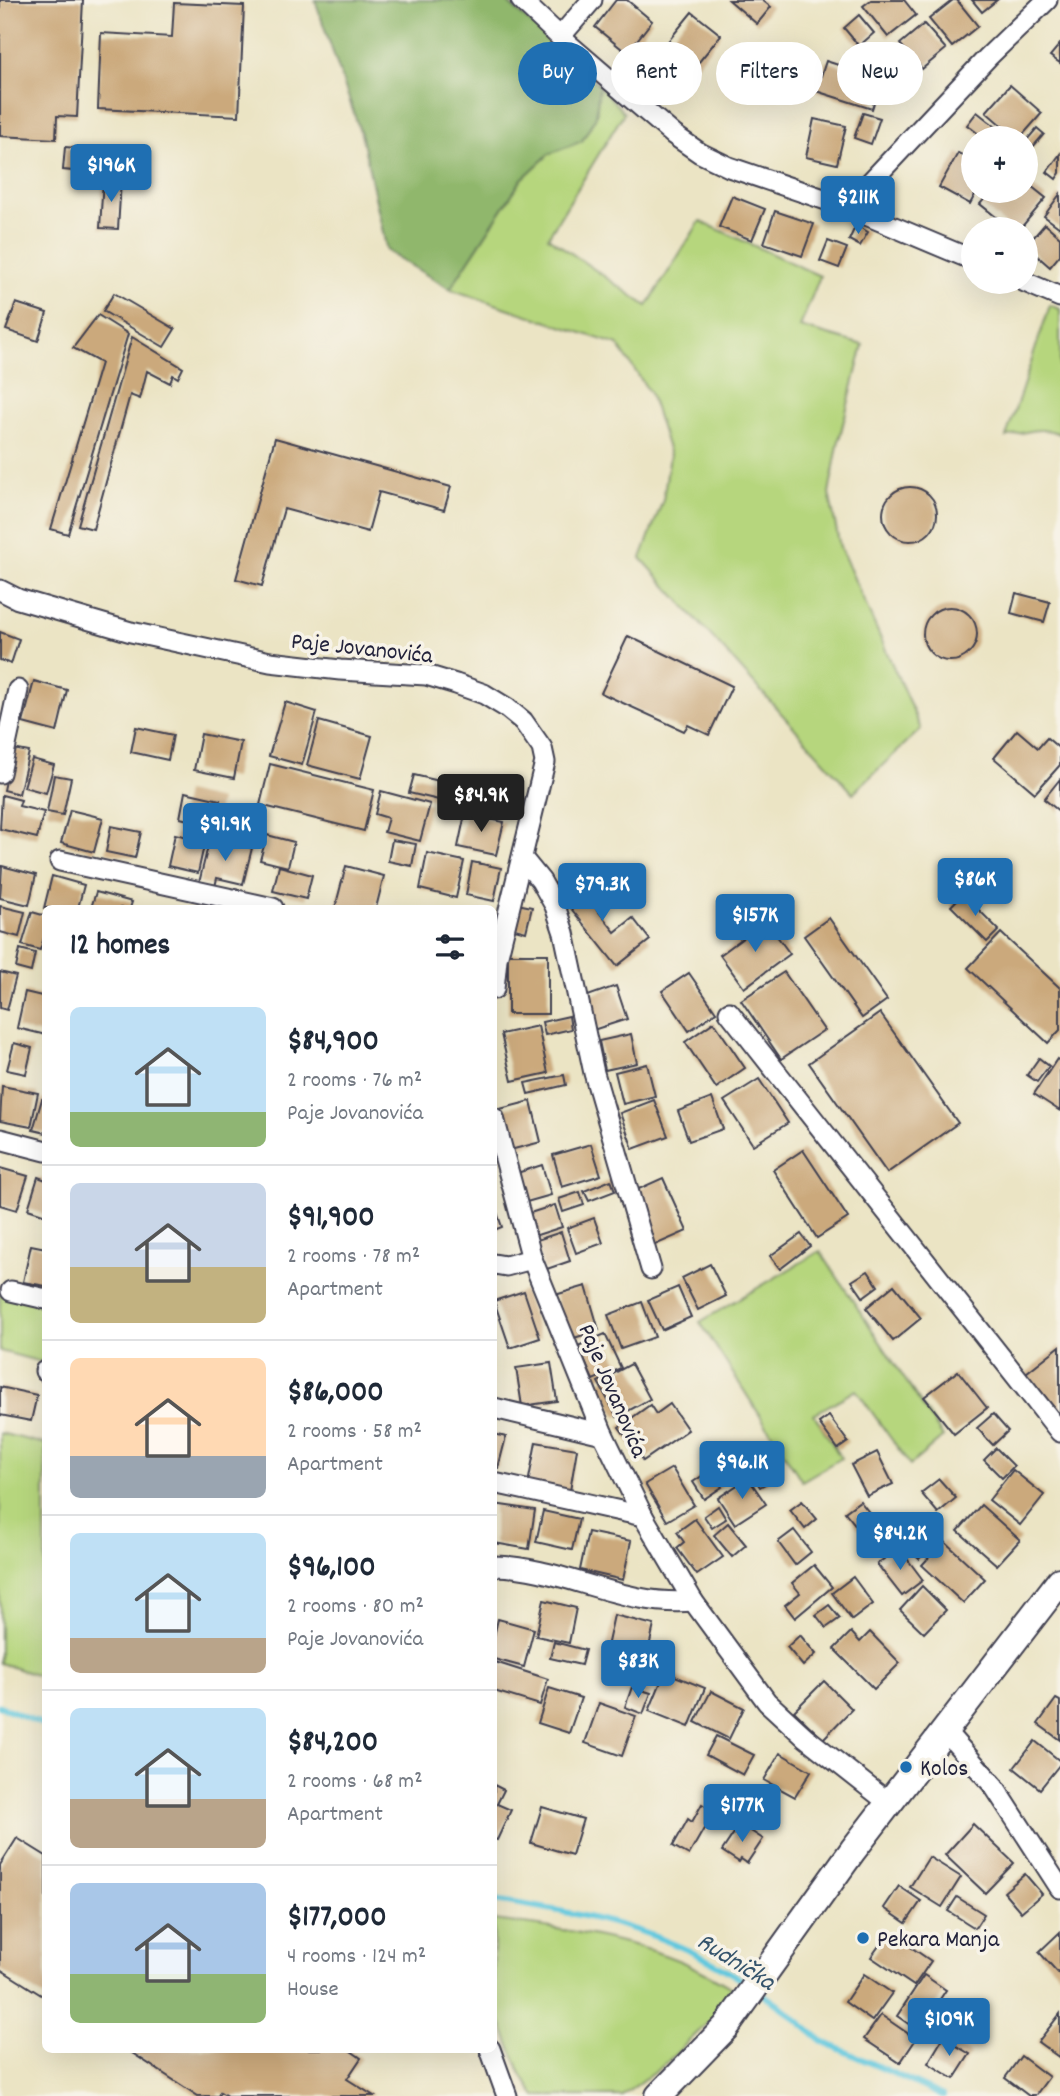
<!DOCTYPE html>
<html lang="en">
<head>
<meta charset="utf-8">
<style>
	:root { --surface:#fff; --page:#f2f2f3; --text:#1f2937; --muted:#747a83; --line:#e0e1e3; --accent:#1f6fb2 }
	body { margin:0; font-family:Dekko,sans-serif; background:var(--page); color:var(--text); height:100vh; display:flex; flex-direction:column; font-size:26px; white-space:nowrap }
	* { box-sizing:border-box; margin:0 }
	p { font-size:23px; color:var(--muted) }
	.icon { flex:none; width:38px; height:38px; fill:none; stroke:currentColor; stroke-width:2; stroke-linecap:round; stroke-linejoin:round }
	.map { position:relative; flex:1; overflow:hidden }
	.details { position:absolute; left:42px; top:905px; width:455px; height:1148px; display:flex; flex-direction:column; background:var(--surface); border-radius:10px; box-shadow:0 7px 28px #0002 }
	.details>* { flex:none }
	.banner { position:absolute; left:518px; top:42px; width:436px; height:63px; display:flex; gap:14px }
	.fabs { position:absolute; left:961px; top:126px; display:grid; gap:14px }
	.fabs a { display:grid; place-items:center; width:77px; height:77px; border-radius:50%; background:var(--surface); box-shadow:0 7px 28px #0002; font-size:35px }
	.price { position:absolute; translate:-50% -60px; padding:0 16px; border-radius:7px; background:var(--accent); color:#fff; font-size:23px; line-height:46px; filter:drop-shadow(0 2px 4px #0008) }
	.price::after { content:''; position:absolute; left:50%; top:42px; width:21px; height:16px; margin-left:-10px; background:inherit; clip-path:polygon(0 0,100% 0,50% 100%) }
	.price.on { background:#222; color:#fff }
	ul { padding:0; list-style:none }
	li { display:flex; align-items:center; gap:21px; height:175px; padding:0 28px }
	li+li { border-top:2px solid var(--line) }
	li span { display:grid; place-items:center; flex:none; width:196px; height:140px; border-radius:10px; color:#555 }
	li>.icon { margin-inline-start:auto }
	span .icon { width:84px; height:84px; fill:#fffc; stroke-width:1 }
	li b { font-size:30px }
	h2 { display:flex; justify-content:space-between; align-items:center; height:84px; padding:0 28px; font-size:30px }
	.tag { padding:0 24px; border-radius:32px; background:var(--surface); box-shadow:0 7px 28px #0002; font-size:24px; line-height:63px }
	.tag.on { background:var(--accent); color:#fff }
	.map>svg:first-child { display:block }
	.green { fill:#b6d67d; stroke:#6c7c5c; stroke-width:2 }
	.forest { fill:#90b76c; stroke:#596c54; stroke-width:2 }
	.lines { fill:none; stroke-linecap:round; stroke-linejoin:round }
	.stream { stroke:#61c8de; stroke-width:6 }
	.building { fill:#cba97b }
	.street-casing { stroke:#403f50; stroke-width:23 }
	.secondary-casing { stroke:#403f50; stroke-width:30 }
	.street { stroke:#fff; stroke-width:19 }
	.secondary { stroke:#fff; stroke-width:26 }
	.poi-dot { fill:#1f6fb2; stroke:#f7f3e8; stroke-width:2.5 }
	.labels { text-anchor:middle; stroke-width:7; stroke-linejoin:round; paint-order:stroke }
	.street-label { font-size:24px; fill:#22223b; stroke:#f7f3e8 }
	.poi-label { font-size:24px; fill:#22223b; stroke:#f7f3e8; text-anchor:start }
	.water-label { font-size:26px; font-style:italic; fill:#35546c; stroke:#f7f3e8 }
</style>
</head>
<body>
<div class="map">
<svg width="1060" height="2096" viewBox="0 0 1060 2096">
	<rect width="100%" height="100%" fill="#f7f3e8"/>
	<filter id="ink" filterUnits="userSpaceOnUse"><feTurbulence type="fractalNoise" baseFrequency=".0143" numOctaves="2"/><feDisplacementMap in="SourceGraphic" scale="14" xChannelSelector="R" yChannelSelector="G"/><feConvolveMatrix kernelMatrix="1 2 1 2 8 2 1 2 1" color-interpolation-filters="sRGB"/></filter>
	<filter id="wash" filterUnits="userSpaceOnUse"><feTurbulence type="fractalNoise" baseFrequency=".00686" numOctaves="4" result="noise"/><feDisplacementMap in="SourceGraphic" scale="28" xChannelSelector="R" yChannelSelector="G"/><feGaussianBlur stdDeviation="1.57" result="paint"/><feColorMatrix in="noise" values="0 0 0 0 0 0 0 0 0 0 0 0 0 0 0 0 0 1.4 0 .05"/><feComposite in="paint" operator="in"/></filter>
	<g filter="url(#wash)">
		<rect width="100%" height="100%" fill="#ebe4c4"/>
		<g class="green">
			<path d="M599 85 624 113 548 237 647 306 700 221 820 276 800 327 863 345 839 440 829 493 840 547 921 729 853 793 641 558 663 500 670 455 650 393 618 345 450 289 522 179 549 154 582 141 596 116Z"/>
			<path d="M1050 305 1060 309V434C1042 426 1025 432 1006 437Z"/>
			<path d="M820 1251 943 1437 910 1465 856 1390 814 1414 841 1458 802 1481 700 1322Z"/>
			<path d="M0 1294 45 1306V1363L0 1351Z"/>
			<path d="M0 1433 45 1444V1678L0 1663Z"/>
			<path d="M494 1920C557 1928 628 1938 687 1964 703 1971 718 1980 734 1989L714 2017 664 2065 622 2096H536L522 2076 494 2005Z"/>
		</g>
		<path class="forest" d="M315 0H505L599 85 596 116 582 141 549 154 522 179 450 289 387 251 362 137Z"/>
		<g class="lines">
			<g class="stream">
				<path d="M0 1706 46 1726"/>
				<path d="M494 1900C588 1914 668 1930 748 1984"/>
				<path d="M760 1992 784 2009 822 2041 943 2096"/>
			</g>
		</g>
		<g id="blocks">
			<g class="building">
				<path d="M0 0H83L77 117 57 116 56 139 0 136Z"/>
				<path d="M616 0H627L652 21 627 53 595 27Z"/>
				<path d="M729 0H762L771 7 757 24Z"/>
				<path d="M871 0H904L916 15 888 37 863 6Z"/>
				<path d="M953 0H957L978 26 952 47 929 19Z"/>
				<path d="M972 0H997L982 12Z"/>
				<path d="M174 3 244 6 239 116 98 109 101 33 172 37Z"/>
				<path d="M692 12 721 35 694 68 665 45Z"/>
				<path d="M859 15 874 33 859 46 844 28Z"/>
				<path d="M924 24 946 49 922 69 900 44Z"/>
				<path d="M1060 44V63L1050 56Z"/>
				<path d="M826 61 882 79 872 109 816 91Z"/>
				<path d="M1010 85 1042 113 1020 138H1016L986 112Z"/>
				<path d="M977 112 1010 138H984L967 125Z"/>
				<path d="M863 113 880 118 871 144 854 138Z"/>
				<path d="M814 119 846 126 837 164 806 157Z"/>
				<path d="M1037 128 1044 134 1026 155V141Z"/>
				<path d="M65 147 108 151 106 174 63 170Z"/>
				<path d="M958 153 973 161V191H977L970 204 939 187Z"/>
				<path d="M1060 154V173L1056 179 1047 172Z"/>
				<path d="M103 179 121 180 118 229 100 228Z"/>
				<path d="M1026 182 1046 198 1020 229H1011L980 204 991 191H1026Z"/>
				<path d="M1060 194V228L1044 216Z"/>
				<path d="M732 196 765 209 752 240 719 227Z"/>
				<path d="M775 211 814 224 802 256 764 243Z"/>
				<path d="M1045 224 1060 237V255L1050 267 1026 246Z"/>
				<path d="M856 225 868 232 860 246 849 240Z"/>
				<path d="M828 241 847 248 839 268 820 261Z"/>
				<path d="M114 293 175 329 164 347 103 311Z"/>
				<path d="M16 303 47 313 38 341 6 330Z"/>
				<path d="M98 315 128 334 68 534 51 529 101 363 73 348Z"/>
				<path d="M132 337 183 368 178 378 173 375 170 383 147 371 140 399 130 395 93 529 78 525Z"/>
				<path d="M275 438 451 487 444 510 379 492 368 532 284 509 262 586 236 579Z"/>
				<circle cx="910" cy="514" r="27"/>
				<path d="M1016 593 1050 602 1044 622 1011 613Z"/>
				<circle cx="950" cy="634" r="27"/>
				<path d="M0 632 19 639 11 664 0 660Z"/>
				<path d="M628 636 732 686 709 735 688 725 684 731 601 693Z"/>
				<path d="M34 681 67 690 57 732 23 723Z"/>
				<path d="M285 702 317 712 302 765 269 756Z"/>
				<path d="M319 721 372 736 360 779 307 765Z"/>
				<path d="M136 727 173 735 168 760 131 752Z"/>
				<path d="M1017 730 1038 748 1047 738 1060 749V765L1035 793 994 758Z"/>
				<path d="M201 734 241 742 234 778 194 770Z"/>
				<path d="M13 749 29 752 19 794 4 790Z"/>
				<path d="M32 759 54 765 46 793 24 787Z"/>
				<path d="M270 764 374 790 364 831 260 805Z"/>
				<path d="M54 775 71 778 63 815 47 812Z"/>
				<path d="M414 775 448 783 443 801 409 793Z"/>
				<path d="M471 777 509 784 502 816 465 808Z"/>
				<path d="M1060 779V812L1044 799Z"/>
				<path d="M381 791 430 804 420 841 384 832 388 818 375 814Z"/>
				<path d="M185 792 220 800 214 826 180 818Z"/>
				<path d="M2 795 21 800 19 806 44 812 37 838 0 829Z"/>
				<path d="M70 810 103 818 94 852 61 843Z"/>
				<path d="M465 814 504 822 496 855 458 847Z"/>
				<path d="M111 826 141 832 135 858 106 852Z"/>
				<path d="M175 834 205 841 198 873 168 866Z"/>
				<path d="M267 835 294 842 288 867 260 860Z"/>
				<path d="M210 838 252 848 243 884 217 878 215 887 199 883Z"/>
				<path d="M392 840 416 844 412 866 388 861Z"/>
				<path d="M427 853 464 861 456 898 420 889Z"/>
				<path d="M472 862 501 868 494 901 466 895Z"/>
				<path d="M2 866 36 875 29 905 0 898Z"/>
				<path d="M279 866 312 875 306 899 273 891Z"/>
				<path d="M346 866 384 876 376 908H335Z"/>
				<path d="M568 873 615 932 633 918 650 940 617 966 553 886Z"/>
				<path d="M52 876 84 885 78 908H44Z"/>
				<path d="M96 892 132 902 130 908H91Z"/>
				<path d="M963 894 999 930 987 942 951 906Z"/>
				<path d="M517 904 532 907 526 932 511 928Z"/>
				<path d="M0 906 25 912 19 937 0 932Z"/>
				<path d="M32 912 46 916V932L40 950 22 945Z"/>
				<path d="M829 918 887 1000 862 1018 804 936Z"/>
				<path d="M766 921 790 954 744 988 720 955Z"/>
				<path d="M1001 933 1060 988V1030L1048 1043 968 968Z"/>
				<path d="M20 949 35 953 31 972 16 968Z"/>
				<rect x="508" y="954" width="40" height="60"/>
				<path d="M0 972 16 976 7 1010 0 1008Z"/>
				<path d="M784 972 824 1030 781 1059 741 1000Z"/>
				<path d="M689 973 716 1012 689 1031 662 991Z"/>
				<path d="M616 986 627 1019 593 1030 582 998Z"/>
				<path d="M25 992 46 997V1035L17 1028Z"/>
				<path d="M880 1013 958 1123 887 1173 809 1063Z"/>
				<path d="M569 1016 571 1029 545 1035 542 1022Z"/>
				<path d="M714 1022 745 1068 716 1088 685 1042Z"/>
				<path d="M538 1026 548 1073 512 1081 501 1034Z"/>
				<path d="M631 1034 637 1063 605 1070 599 1041Z"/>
				<path d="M14 1043 32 1048 26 1074 7 1070Z"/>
				<path d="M1039 1058 1049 1066 1037 1082 1027 1075Z"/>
				<path d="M1057 1059 1060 1061V1111L1034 1094Z"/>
				<path d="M647 1064 655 1096 623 1104 615 1072Z"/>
				<path d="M564 1075 566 1085 528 1094 525 1083Z"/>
				<path d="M759 1079 788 1123 753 1145 724 1101Z"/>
				<path d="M2 1086 38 1093 31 1127 0 1121Z"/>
				<path d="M712 1098 723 1129 689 1141 678 1111Z"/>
				<path d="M42 1099 46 1100V1133L33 1130Z"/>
				<path d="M654 1100 668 1136 633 1149 620 1113Z"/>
				<path d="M531 1101 541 1142 510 1150 500 1109Z"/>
				<path d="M591 1144 601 1175 562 1187 553 1155Z"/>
				<path d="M803 1150 848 1218 817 1238 773 1170Z"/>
				<path d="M542 1165 551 1195 523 1203 514 1174Z"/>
				<path d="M0 1168 28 1176 17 1210 0 1205Z"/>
				<path d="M38 1177 46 1180V1215L28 1209Z"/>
				<path d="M663 1178 687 1231 655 1245 632 1192Z"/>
				<path d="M611 1180 615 1191 589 1201 584 1191Z"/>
				<path d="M580 1192 584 1205 563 1212 559 1199Z"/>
				<path d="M494 1204 502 1227 494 1230Z"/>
				<path d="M555 1205 562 1227 534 1236 527 1214Z"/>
				<path d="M594 1218 603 1243 576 1253 567 1228Z"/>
				<path d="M561 1232 570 1261 544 1270 534 1241Z"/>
				<path d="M801 1234 810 1246 780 1269 770 1256Z"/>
				<path d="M31 1245 46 1248V1286L23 1282Z"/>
				<path d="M710 1264 726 1296 698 1310 682 1278Z"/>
				<path d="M868 1271 878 1286 863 1297 852 1281Z"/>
				<path d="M894 1285 921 1318 893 1341 866 1308Z"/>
				<path d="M586 1286 599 1330 568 1340 555 1295Z"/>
				<path d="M678 1287 691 1317 662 1330 648 1300Z"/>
				<path d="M524 1291 540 1338 510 1348 494 1301Z"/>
				<path d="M642 1302 655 1337 621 1349 608 1315Z"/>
				<path d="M605 1334 621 1368 593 1380 578 1346Z"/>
				<path d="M1060 1346V1415L1026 1373Z"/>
				<path d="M551 1363 557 1401 522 1406 516 1368Z"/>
				<path d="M631 1364 650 1399 617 1417 598 1382Z"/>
				<path d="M958 1371 987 1408 954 1434 924 1397Z"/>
				<path d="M0 1387 37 1395 31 1421 0 1415Z"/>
				<path d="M670 1404 688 1430 643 1461 619 1427 650 1405 656 1414Z"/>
				<path d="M993 1414 1008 1431 993 1445 977 1428Z"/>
				<path d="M829 1416 848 1442 838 1449 819 1423Z"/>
				<path d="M494 1434 506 1437 498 1468 494 1466Z"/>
				<path d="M536 1442 577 1449 570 1491 528 1484Z"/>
				<path d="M996 1448 1014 1466 1002 1478 984 1460Z"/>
				<path d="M877 1452 893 1484 867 1496 851 1465Z"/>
				<path d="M772 1462 780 1475 760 1487 752 1474Z"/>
				<path d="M672 1468 694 1505 667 1521 645 1484Z"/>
				<path d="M711 1470 722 1487 704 1499 693 1482Z"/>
				<path d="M1013 1470 1044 1495 1020 1525 989 1500Z"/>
				<path d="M748 1478 766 1504 735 1524 718 1498Z"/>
				<path d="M939 1479 956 1498 938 1513 921 1493Z"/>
				<path d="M802 1501 817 1519 805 1529 790 1510Z"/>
				<path d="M860 1501 887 1535 873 1547 845 1512Z"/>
				<path d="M494 1504 535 1510 529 1549 494 1543Z"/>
				<path d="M981 1505 1020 1540 997 1565 958 1531Z"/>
				<path d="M718 1506 726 1519 712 1528 704 1516Z"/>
				<path d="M543 1511 579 1519 572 1550 536 1542Z"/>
				<path d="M695 1519 723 1557 697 1575 677 1548 684 1542 677 1532Z"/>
				<path d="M728 1523 746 1545 732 1557 714 1535Z"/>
				<path d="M928 1527 938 1537 919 1559 908 1549Z"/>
				<path d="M794 1530 811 1552 795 1565 778 1542Z"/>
				<path d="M588 1532 631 1541 623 1580 580 1570Z"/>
				<path d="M944 1541 985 1579 963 1603 922 1565Z"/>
				<path d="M899 1548 923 1580 902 1596 877 1564Z"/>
				<path d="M814 1565 832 1587 795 1618 785 1605 800 1593 792 1583Z"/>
				<path d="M853 1577 873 1604 852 1620 832 1593Z"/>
				<path d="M922 1586 946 1610 924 1633 900 1610Z"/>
				<path d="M544 1600 576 1608 569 1643 536 1636Z"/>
				<path d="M829 1605 840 1618 826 1628 816 1615Z"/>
				<path d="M614 1615 654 1625 647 1656 607 1647Z"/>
				<path d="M498 1619 534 1629 524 1667 494 1659V1636Z"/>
				<path d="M851 1632 860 1642 870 1632 900 1663 874 1689 834 1649Z"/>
				<path d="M800 1635 816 1654 803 1666 787 1647Z"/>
				<path d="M554 1642 585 1650 581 1665 550 1658Z"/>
				<path d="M495 1662 548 1679 540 1705 494 1691Z"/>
				<path d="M665 1672 705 1688 689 1727 649 1711Z"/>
				<path d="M824 1681 852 1709 823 1739 794 1711Z"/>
				<path d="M632 1687 651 1693 643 1714 625 1707Z"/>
				<path d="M549 1688 581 1698 569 1733 538 1723Z"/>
				<path d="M711 1691 744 1708 729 1739 695 1722Z"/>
				<path d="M1056 1699 1060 1701V1740L1038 1724Z"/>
				<path d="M599 1703 636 1716 622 1756 585 1743Z"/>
				<path d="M716 1736 754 1755 743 1775 706 1755Z"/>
				<path d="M1035 1741 1060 1761V1764L1040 1789 1014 1768Z"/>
				<path d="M780 1753 811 1771 795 1797 764 1780Z"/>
				<path d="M494 1785 504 1790 497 1804 511 1810 497 1840 494 1839Z"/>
				<path d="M702 1804 714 1811 689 1855 673 1846 688 1819 692 1822Z"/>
				<path d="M542 1807 583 1819 572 1855 531 1843Z"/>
				<path d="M740 1824 763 1839 747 1863 741 1859 739 1862 722 1851Z"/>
				<path d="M973 1824 1014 1863 985 1893 945 1855Z"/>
				<path d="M17 1838 46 1856V1998L0 1969V1865Z"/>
				<path d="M929 1857 961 1877 942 1907 910 1887Z"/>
				<path d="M1025 1874 1042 1894 1021 1912 1004 1892Z"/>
				<path d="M899 1886 921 1901 906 1923 884 1908Z"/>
				<path d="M957 1897 984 1914 975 1928 948 1911Z"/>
				<path d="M889 1932 931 1961 914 1986 871 1957Z"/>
				<path d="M1060 1932V1975L1039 1952Z"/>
				<path d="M864 1974 892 1993 872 2021 845 2002Z"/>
				<path d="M924 1975 946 1990 919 2031 897 2016Z"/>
				<path d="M1060 2014V2058L1038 2042Z"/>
				<path d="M881 2015 916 2039 900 2063 864 2039Z"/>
				<path d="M943 2038 970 2054 954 2079 928 2063Z"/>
				<path d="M126 2049H348L361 2058 347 2079 374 2096H227L220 2092 218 2096H198Z"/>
				<path d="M1021 2056 1049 2077 1035 2096H1029L1005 2078Z"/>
			</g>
		</g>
	</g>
	<g filter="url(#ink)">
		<use href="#blocks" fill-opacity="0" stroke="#403f50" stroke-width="2"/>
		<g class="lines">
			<g class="street-casing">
				<g id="street">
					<path d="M521 0 560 37 674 135 700 153 729 167 847 207 973 260"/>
					<path d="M560 37 592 0"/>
					<path d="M847 207 988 57 1047 0"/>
					<path d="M1025 282 1060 297"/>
					<path d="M0 590 18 599 131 632 270 662 340 670 426 675 456 684 484 694 507 708 523 721 542 748 545 762 497 959 494 989"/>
					<path d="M0 773 18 690"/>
					<path d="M523 859 541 881 555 906 564 933 594 1073 651 1269"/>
					<path d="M60 861 273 908"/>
					<path d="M729 1012 1060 1432"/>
					<path d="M494 1118 532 1259 603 1434 643 1516 693 1601 767 1702 805 1737 889 1803"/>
					<path d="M0 1139 46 1151"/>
					<path d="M494 1264 506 1266 532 1259"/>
					<path d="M11 1291 46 1299"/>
					<path d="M45 1371H46"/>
					<path d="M494 1408 603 1434"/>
					<path d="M494 1483 643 1516"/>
					<path d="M494 1566C561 1566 624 1608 693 1601"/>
					<path d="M944 1730 994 1786 1060 1888"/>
					<path d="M490 2049 507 2096"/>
				</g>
			</g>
			<g class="secondary-casing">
				<path id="secondary" d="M659 2096 726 2027 853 1850 1060 1581"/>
			</g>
			<use href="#street" class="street"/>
			<use href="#secondary" class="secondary"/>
		</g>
	</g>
	<g class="poi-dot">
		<circle cx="906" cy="1767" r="7"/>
		<circle cx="863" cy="1938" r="7"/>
	</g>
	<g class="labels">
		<g class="street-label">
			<text transform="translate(362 647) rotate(6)" y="8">Paje Jovanovića</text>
			<text transform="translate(614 1390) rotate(67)" y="8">Paje Jovanovića</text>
		</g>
		<g class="poi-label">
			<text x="920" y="1775">Kolos</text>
			<text x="877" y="1946">Pekara Manja</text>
		</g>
		<g class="water-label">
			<text transform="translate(737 1960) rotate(32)" y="9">Rudnička</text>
		</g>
	</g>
</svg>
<div class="fabs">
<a>+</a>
<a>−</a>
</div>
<b class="price" style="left:111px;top:204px">$196K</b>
<b class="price" style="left:858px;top:236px">$211K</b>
<b class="price on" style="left:481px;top:834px">$84.9K</b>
<b class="price" style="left:225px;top:863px">$91.9K</b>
<b class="price" style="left:975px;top:918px">$86K</b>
<b class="price" style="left:602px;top:923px">$79.3K</b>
<b class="price" style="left:755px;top:954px">$157K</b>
<b class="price" style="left:742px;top:1501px">$96.1K</b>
<b class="price" style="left:900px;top:1572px">$84.2K</b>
<b class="price" style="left:638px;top:1700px">$83K</b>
<b class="price" style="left:742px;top:1844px">$177K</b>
<b class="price" style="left:949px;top:2058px">$109K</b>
<div class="banner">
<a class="tag on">Buy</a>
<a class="tag">Rent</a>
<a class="tag">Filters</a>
<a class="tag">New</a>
</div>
<section class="details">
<h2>12 homes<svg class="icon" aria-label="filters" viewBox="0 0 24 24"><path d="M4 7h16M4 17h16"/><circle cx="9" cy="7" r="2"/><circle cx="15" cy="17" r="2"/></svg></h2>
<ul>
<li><span style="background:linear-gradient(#bfe0f5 75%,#8fb573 0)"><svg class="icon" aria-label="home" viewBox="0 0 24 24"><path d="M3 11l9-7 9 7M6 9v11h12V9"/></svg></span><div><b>$84,900</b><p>2 rooms · 76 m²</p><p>Paje Jovanovića</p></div></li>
<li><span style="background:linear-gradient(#c9d6e8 60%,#c2b280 0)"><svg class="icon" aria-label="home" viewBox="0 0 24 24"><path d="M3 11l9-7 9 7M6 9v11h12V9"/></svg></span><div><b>$91,900</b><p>2 rooms · 78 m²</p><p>Apartment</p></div></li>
<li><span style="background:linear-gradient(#ffd9b3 70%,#9aa5b1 0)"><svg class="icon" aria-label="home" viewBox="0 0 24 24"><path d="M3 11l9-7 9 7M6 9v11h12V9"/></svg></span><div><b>$86,000</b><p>2 rooms · 58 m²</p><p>Apartment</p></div></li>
<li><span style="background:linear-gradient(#bfe0f5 75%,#b9a48a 0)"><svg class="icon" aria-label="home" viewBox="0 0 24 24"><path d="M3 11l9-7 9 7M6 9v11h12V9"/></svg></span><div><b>$96,100</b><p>2 rooms · 80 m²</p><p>Paje Jovanovića</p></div></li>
<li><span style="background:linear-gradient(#bfe0f5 65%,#b9a48a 0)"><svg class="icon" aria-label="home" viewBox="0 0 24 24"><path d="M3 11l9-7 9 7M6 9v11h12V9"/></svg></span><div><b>$84,200</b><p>2 rooms · 68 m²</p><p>Apartment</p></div></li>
<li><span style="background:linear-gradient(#a9c7e8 65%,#8fb573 0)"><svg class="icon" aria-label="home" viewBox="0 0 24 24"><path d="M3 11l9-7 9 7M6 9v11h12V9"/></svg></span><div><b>$177,000</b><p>4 rooms · 124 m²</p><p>House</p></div></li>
</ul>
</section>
</div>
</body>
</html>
